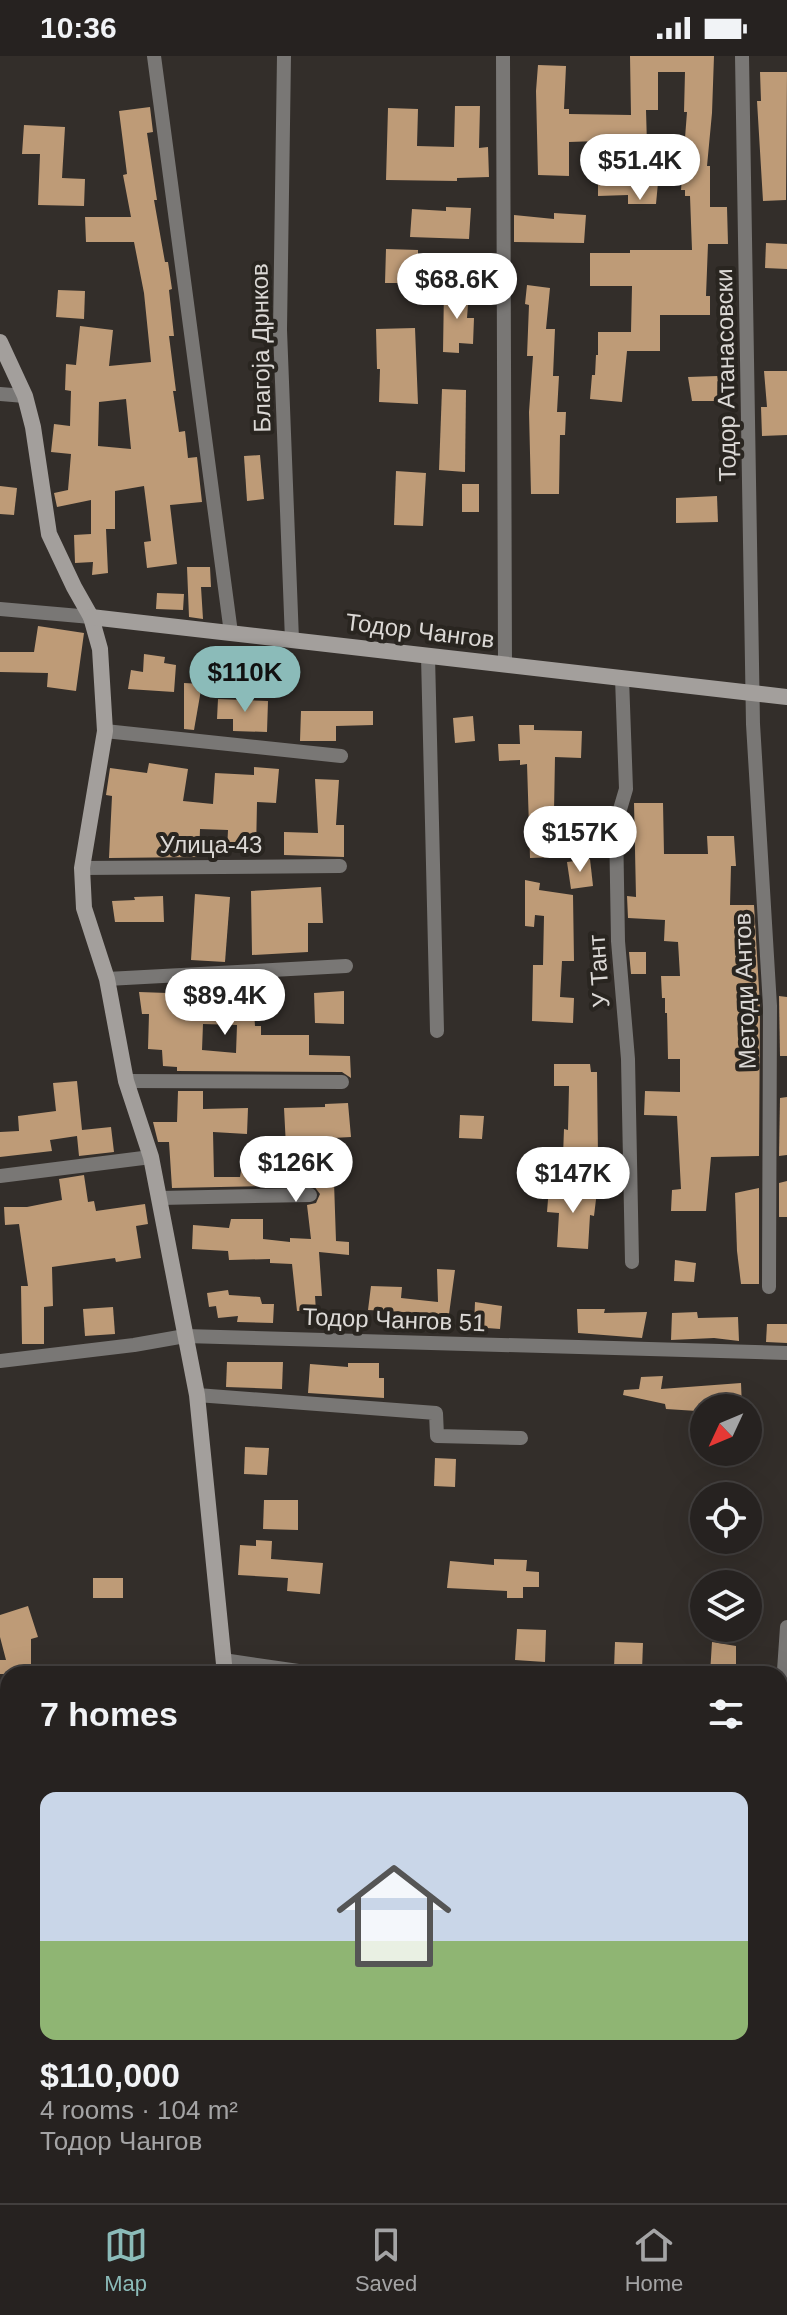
<!DOCTYPE html>
<html lang="en">
<head>
<meta charset="utf-8">
<style>
	:root { --surface:#262220; --page:#2e2a29; --text:#f1f3f6; --muted:#a4a4a5; --line:#423f3e; --accent:#8bbbb9 }
	body { margin:0; font-family:Helvetica,sans-serif; background:var(--page); color:var(--text); height:100vh; display:flex; flex-direction:column; font-size:30px; white-space:nowrap }
	* { box-sizing:border-box; margin:0 }
	p { font-size:26px; color:var(--muted) }
	.icon { flex:none; width:44px; height:44px; fill:none; stroke:currentColor; stroke-width:2; stroke-linecap:round; stroke-linejoin:round }
	.map { position:relative; flex:1; overflow:hidden }
	.details { position:absolute; left:0px; top:1610px; width:788px; height:538px; display:flex; flex-direction:column; background:var(--surface); border-radius:24px 24px 0 0; box-shadow:0 8px 32px #0002,0 0 0 2px var(--line) }
	.details>* { flex:none }
	.needle { width:52px; rotate:226deg }
	.tools { position:absolute; left:690px; top:1338px; display:grid; gap:16px }
	.tools a { display:grid; place-items:center; width:72px; height:72px; border-radius:50%; background:var(--surface); box-shadow:0 8px 32px #0002,0 0 0 2px var(--line); font-size:40px }
	.price { position:absolute; translate:-50% -68px; padding:0 18px; border-radius:28px; background:#fff; color:#222; font-size:26px; line-height:52px; filter:drop-shadow(0 2px 4px #0008) }
	.price::after { content:''; position:absolute; left:50%; top:48px; width:24px; height:18px; margin-left:-12px; background:inherit; clip-path:polygon(0 0,100% 0,50% 100%) }
	.price.current { background:var(--accent); color:#111 }
	ul { padding:0; list-style:none }
	li { display:grid; align-content:center; gap:16px; height:424px; padding:0 40px }
	li+li { border-top:2px solid var(--line) }
	li span { display:grid; place-items:center; height:248px; border-radius:16px; color:#555 }
	li>.icon { margin-inline-start:auto }
	span .icon { width:144px; height:144px; fill:#fffc; stroke-width:1 }
	li b { font-size:34px }
	h2 { display:flex; justify-content:space-between; align-items:center; height:96px; padding:0 40px; font-size:34px }
	.status { display:flex; justify-content:space-between; align-items:center; height:56px; padding:0 40px; background:var(--surface); direction:ltr }
	.status svg { height:22px; fill:currentColor }
	.tabs { display:flex; justify-content:space-around; align-items:center; height:112px; border-top:2px solid var(--line); background:var(--surface); font-size:22px; color:var(--muted) }
	.tabs a { display:grid; justify-items:center; gap:4px }
	.tabs .current { color:var(--accent) }
	.map>svg:first-child { display:block }
	.green { fill:#4f371d }
	.building { fill:#be9b77; fill-rule:evenodd }
	.lines { fill:none; stroke-linecap:round; stroke-linejoin:round }
	.path { stroke:#878380; stroke-width:3; stroke-dasharray:4 6; stroke-linecap:butt }
	.street { stroke:#797775; stroke-width:14 }
	.secondary { stroke:#a39f9c; stroke-width:16 }
	.labels { text-anchor:middle; stroke-width:8; stroke-linejoin:round; paint-order:stroke }
	.street-label { font-size:24px; fill:#dcd9d6; stroke:#292520 }
</style>
</head>
<body>
<div class="status"><b>10:36</b><svg viewBox="0 0 49 12"><path d="M0 12V9h3v3zM5 12V6h3v6zM10 12V3h3v9zM15 12V0h3v12zM26 1h20v11H26zM47 4h2v5h-2z"/></svg></div>
<div class="map">
<svg width="787" height="2147" viewBox="0 0 787 2147">
	<rect width="100%" height="100%" fill="#332e2a"/>
	<path class="green" d="M0 1789H8V2140H295L296 2147H0Z"/>
	<g class="building">
		<path d="M630 0H714L712 57 707 110H710V151H727L728 188H708L706 240H710V259H660V295H627L622 346 590 343 592 319H595L596 299H598V276H631L632 230H590V197H630V194H692L690 140H685V134H681L687 56H684L685 16H658V54H646L647 89H626V117L659 116 656 148H628V139L598 140V85L569 86V120L538 119 536 35 538 9 566 10 564 53H569V58L631 59Z"/>
		<path d="M760 16H787L786 144 763 145 757 45H761Z"/>
		<path d="M455 50H480L479 92 488 91 489 121 457 122V125L386 124 388 52 418 53 417 90 454 91Z"/>
		<path d="M150 51 153 76 147 77 157 144H154L165 206H168L172 233 169 234 174 280H169L176 335H173L179 376 185 375 188 402 197 401 202 446 170 449 177 508 147 512 144 486 151 485 144 430 115 435V473H106L108 517 92 519 93 506 75 507 74 479 91 478V444L57 451 54 437 68 434 71 398 51 396 54 368 70 370 71 335 65 334 66 308 76 309 80 270 113 274 109 310 151 306 144 237 134 186H86L85 161H131L123 119 127 118 119 55ZM126 343 131 393 98 390 99 346Z"/>
		<path d="M24 69 65 71 62 122 85 123 84 150 38 149 40 98H22Z"/>
		<path d="M446 151 471 152 469 183 410 181 412 153 446 155Z"/>
		<path d="M554 157 586 159 584 187 514 186V159L554 163Z"/>
		<path d="M766 187 787 188V213L765 212Z"/>
		<path d="M386 193 418 194V221H407V227H385Z"/>
		<path d="M527 229 550 232 546 273H555L553 320H559L557 356H566L565 379H560L559 438H531L529 356 533 300H527L529 249 525 248Z"/>
		<path d="M444 233 469 235 467 262H474L473 288 459 287V297L443 296Z"/>
		<path d="M58 234 85 235 84 263 56 261Z"/>
		<path d="M415 272 418 348 379 346 380 313H377L376 273Z"/>
		<path d="M764 315H787V379L762 380 761 351H767Z"/>
		<path d="M718 320 717 345H692L688 321Z"/>
		<path d="M442 333 466 334 465 416 439 414Z"/>
		<path d="M260 399 264 443 247 445 244 400Z"/>
		<path d="M396 415 426 417 423 470 394 469Z"/>
		<rect x="462" y="428" width="17" height="28"/>
		<path d="M0 430 17 432 14 459 0 458Z"/>
		<path d="M717 440 718 466 676 467V442Z"/>
		<path d="M187 511H210L211 531H201L203 563 189 561Z"/>
		<path d="M157 537 184 538 183 554 156 553Z"/>
		<path d="M38 570 84 577 76 635 47 631 48 617 0 616V596H34Z"/>
		<path d="M144 598 165 601 164 607 176 609 174 636 128 633 131 614 143 616Z"/>
		<path d="M184 627 202 628 194 674 184 673Z"/>
		<path d="M218 643 268 645 267 676 233 675V663H217Z"/>
		<path d="M301 655H373V669L336 670V685H300Z"/>
		<path d="M473 660 475 685 455 687 453 662Z"/>
		<path d="M519 669H534V674L582 675 581 702 555 701 554 755H556L558 801 530 802 527 708 520 709V704L499 705 498 688H520Z"/>
		<path d="M149 707 188 713 183 745 213 748 215 717 254 719V711L279 713 276 747 257 746 256 796 227 795 228 774 200 773 199 801 109 802 112 740 106 739 110 712 147 717Z"/>
		<path d="M315 723 339 724 336 769H344V801L284 799V776L318 777Z"/>
		<path d="M634 747H663L664 798H708L707 780H734L736 810H731L730 849H754L760 950 759 1100 711 1101 706 1155H671L672 1134 681 1133 677 1060 644 1059 645 1035 680 1036V1003H668L667 957H665V942H662L661 920H680L678 886 664 885 665 864 628 862 627 840 636 841Z"/>
		<path d="M590 803 593 830 571 833 567 806Z"/>
		<path d="M525 824 540 827 539 834 573 839 574 905H562L560 941 574 942 573 967 532 965 533 909H543L544 860 535 859 534 871 525 870Z"/>
		<path d="M321 831 323 867H308V896L252 899 251 835Z"/>
		<path d="M195 838 230 841 225 906 191 904Z"/>
		<path d="M163 840 164 866H115L112 845 135 844 134 841Z"/>
		<path d="M629 896H646V918H631Z"/>
		<path d="M344 935V968L315 967 314 937Z"/>
		<path d="M139 936 253 940 255 970H261V979H309V999L350 1000 351 1022 342 1016 177 1015V1011L163 1010 162 994 148 993 149 958H142ZM203 968 237 969 236 997 202 994Z"/>
		<path d="M779 940 787 941V1000H780Z"/>
		<path d="M554 1008H590L591 1016H597L598 1101 563 1100 564 1073 568 1074 569 1030H554Z"/>
		<path d="M77 1025 82 1074 111 1071 114 1096 79 1100 77 1080 50 1084 52 1095 0 1101V1076L19 1075 18 1060 56 1055 53 1027Z"/>
		<path d="M178 1035H203V1053L248 1052 247 1078 213 1076 214 1121H240L242 1109 261 1108 262 1130 172 1132 169 1086H158L153 1066H177Z"/>
		<path d="M787 1041V1099L779 1100 780 1042Z"/>
		<path d="M348 1047 351 1081 333 1082 338 1126H334L336 1185 349 1186V1199L319 1196 322 1240H315L316 1255H297L292 1208 270 1207V1203L229 1204 228 1195 192 1193 193 1169 229 1172 231 1163H263V1183L290 1186V1182L311 1183 307 1149 316 1147 320 1138 314 1130 288 1129 284 1052 325 1051V1048Z"/>
		<path d="M460 1059 484 1060 482 1083 459 1082Z"/>
		<path d="M84 1119 88 1146 94 1145 96 1155 145 1148 148 1168 136 1170 141 1202 116 1206 115 1202 52 1211 53 1250 44 1251V1288H22L21 1230H28L19 1168 5 1169 4 1151H27L62 1144 59 1123Z"/>
		<path d="M787 1125V1161H779V1127Z"/>
		<path d="M549 1131 597 1135 594 1160 590 1159 588 1193 557 1191 559 1157 547 1156Z"/>
		<path d="M759 1132V1228H741L737 1195 735 1137Z"/>
		<path d="M675 1204 696 1207 694 1226 674 1225Z"/>
		<path d="M437 1213 455 1214 447 1273 419 1271 420 1257 368 1254 371 1230 402 1231 401 1242 438 1246Z"/>
		<path d="M228 1234 229 1239 260 1241 262 1248H274L273 1267 237 1266 238 1260 218 1262 216 1250 209 1251 207 1237Z"/>
		<path d="M475 1246 502 1250 500 1273 474 1271Z"/>
		<path d="M113 1251 115 1278 85 1280 83 1253Z"/>
		<path d="M577 1253H605L604 1257 647 1256 642 1282 578 1277Z"/>
		<path d="M697 1256 698 1262 738 1261 739 1285 714 1282 671 1284 672 1257Z"/>
		<path d="M767 1268H787V1287L766 1286Z"/>
		<path d="M227 1306H283L282 1333 226 1331Z"/>
		<path d="M348 1307H379V1322H384V1342L308 1337 310 1308 348 1311Z"/>
		<path d="M663 1320 661 1333 741 1327 742 1352H697V1355L666 1353 665 1348 623 1339 624 1334 639 1333 641 1321Z"/>
		<path d="M245 1391 269 1392 267 1419 244 1418Z"/>
		<path d="M435 1402 456 1403 455 1431 434 1430Z"/>
		<path d="M264 1444H298V1474L263 1473Z"/>
		<path d="M256 1484 272 1485 271 1503 323 1507 320 1538 287 1535 288 1522 238 1519 240 1489 256 1490Z"/>
		<path d="M494 1503 527 1504 526 1515 539 1516V1531H523V1542H507V1535L447 1532 450 1505 494 1509Z"/>
		<rect x="93" y="1522" width="30" height="20"/>
		<path d="M28 1550 38 1581 31 1583V1618H0V1604H6L0 1581V1559Z"/>
		<path d="M517 1573 546 1574 545 1606 515 1604Z"/>
		<path d="M615 1586 643 1587 642 1614 614 1612Z"/>
		<path d="M712 1586 736 1590V1618H710Z"/>
	</g>
	<g class="lines">
		<g class="path">
			<path d="M0 1897 8 1900"/>
			<path d="M0 1925 8 1917"/>
			<path d="M0 2077 8 2080"/>
			<path d="M189 2140 190 2147"/>
			<path d="M366 2140 370 2147"/>
			<path d="M22 2147V2140"/>
			<path d="M270 2147V2140"/>
		</g>
		<g class="street">
			<path d="M154 0 231 577"/>
			<path d="M284 0 280 274 292 584"/>
			<path d="M503 0 505 609"/>
			<path d="M742 0 753 668 770 950 769 1231"/>
			<path d="M0 338 25 340"/>
			<path d="M0 553 91 561"/>
			<path d="M428 600 437 975"/>
			<path d="M622 622 626 733 616 767 618 885 628 1003 632 1206"/>
			<path d="M105 675 341 700"/>
			<path d="M82 812 340 810"/>
			<path d="M107 923 346 910"/>
			<path d="M126 1025 342 1026"/>
			<path d="M0 1120 151 1101"/>
			<path d="M160 1142 310 1139"/>
			<path d="M0 1305 134 1289 185 1280 787 1297"/>
			<path d="M197 1339 436 1357 437 1380 521 1382"/>
			<path d="M223 1604 319 1618"/>
			<path d="M780 1633 783 1629 787 1571"/>
			<path d="M0 1787H8"/>
			<path d="M780 1804H787"/>
			<path d="M408 2140 409 2147"/>
			<path d="M708 2140 710 2147"/>
		</g>
		<g class="secondary">
			<path d="M0 286 25 340 33 371 49 478 74 531 91 561 100 593 105 675 82 812 84 852 107 923 126 1025 151 1101 197 1339 225 1618"/>
			<path d="M91 561 787 641"/>
			<path d="M303 2140 304 2147"/>
			<path d="M323 2140 324 2147"/>
		</g>
	</g>
	<g class="labels">
		<g class="street-label">
			<text transform="translate(261 292) rotate(-91)" y="8">Благоја Дрнков</text>
			<text transform="translate(726 319) rotate(-91)" y="8">Тодор Атанасовски</text>
			<text transform="translate(420 575) rotate(7)" y="8">Тодор Чангов</text>
			<text x="211" y="797">Улица-43</text>
			<text transform="translate(599 915) rotate(-94)" y="8">У Тант</text>
			<text transform="translate(745 935) rotate(-92)" y="8">Методи Антов</text>
			<text transform="translate(394 1264) rotate(2)" y="8">Тодор Чангов 51</text>
		</g>
	</g>
</svg>
<div class="tools">
<a><svg class="needle" viewBox="-14 -14 28 28"><path d="M0-13l5 13h-10z" fill="#e53935"/><path d="M0 13l5-13h-10z" fill="#a4a4a5"/></svg></a>
<a><svg class="icon" aria-label="locate" viewBox="0 0 24 24"><circle cx="12" cy="12" r="6"/><path d="M12 2v4M12 18v4M2 12h4M18 12h4"/></svg></a>
<a><svg class="icon" aria-label="layers" viewBox="0 0 24 24"><path d="M12 4l9 5-9 5-9-5zM3 14l9 5 9-5"/></svg></a>
</div>
<b class="price" style="left:640px;top:146px">$51.4K</b>
<b class="price" style="left:457px;top:265px">$68.6K</b>
<b class="price current" style="left:245px;top:658px">$110K</b>
<b class="price" style="left:580px;top:818px">$157K</b>
<b class="price" style="left:225px;top:981px">$89.4K</b>
<b class="price" style="left:296px;top:1148px">$126K</b>
<b class="price" style="left:573px;top:1159px">$147K</b>
<section class="details">
<h2>7 homes<svg class="icon" aria-label="filters" viewBox="0 0 24 24"><path d="M4 7h16M4 17h16"/><circle cx="9" cy="7" r="2"/><circle cx="15" cy="17" r="2"/></svg></h2>
<ul>
<li><span style="background:linear-gradient(#c9d6e8 60%,#8fb573 0)"><svg class="icon" aria-label="home" viewBox="0 0 24 24"><path d="M3 11l9-7 9 7M6 9v11h12V9"/></svg></span><div><b>$110,000</b><p>4 rooms · 104 m²</p><p>Тодор Чангов</p></div></li>
</ul>
</section>
</div>
<nav class="tabs">
<a class="current"><svg class="icon" aria-label="map" viewBox="0 0 24 24"><path d="M3 6l6-2 6 2 6-2v14l-6 2-6-2-6 2zM9 4v14M15 6v14"/></svg>Map</a>
<a><svg class="icon" aria-label="saved" viewBox="0 0 24 24"><path d="M7 4h10v16l-5-4-5 4z"/></svg>Saved</a>
<a><svg class="icon" aria-label="home" viewBox="0 0 24 24"><path d="M3 11l9-7 9 7M6 9v11h12V9"/></svg>Home</a>
</nav>
</body>
</html>
